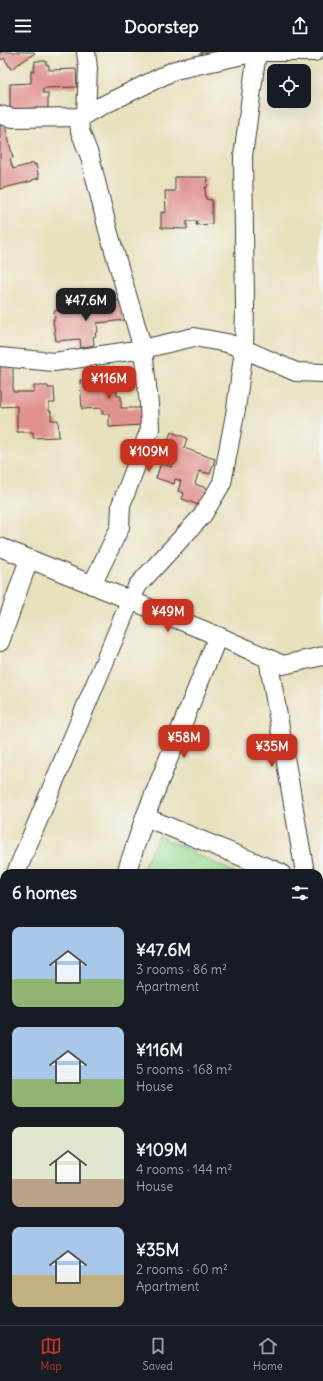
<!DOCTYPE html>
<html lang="en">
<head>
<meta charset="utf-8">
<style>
	:root { --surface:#171b24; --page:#242831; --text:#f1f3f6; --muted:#9ea1a6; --line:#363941; --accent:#c8321e }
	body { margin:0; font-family:Delius,sans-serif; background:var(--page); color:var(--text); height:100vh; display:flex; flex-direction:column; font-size:15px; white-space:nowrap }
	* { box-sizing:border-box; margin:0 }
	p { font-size:13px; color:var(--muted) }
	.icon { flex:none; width:22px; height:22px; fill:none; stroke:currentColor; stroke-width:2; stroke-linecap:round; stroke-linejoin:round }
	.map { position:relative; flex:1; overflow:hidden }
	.details { position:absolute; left:0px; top:817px; width:323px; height:456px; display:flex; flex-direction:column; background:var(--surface); border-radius:12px 12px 0 0; box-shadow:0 4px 16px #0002 }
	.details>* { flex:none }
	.buttons { position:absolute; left:267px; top:12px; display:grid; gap:8px }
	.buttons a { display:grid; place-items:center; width:44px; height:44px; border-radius:8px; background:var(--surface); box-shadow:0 4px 16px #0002; font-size:20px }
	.price { position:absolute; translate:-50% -34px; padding:0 9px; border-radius:8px; background:var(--accent); color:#fff; font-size:13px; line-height:26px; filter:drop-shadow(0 1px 2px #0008) }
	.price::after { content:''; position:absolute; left:50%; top:24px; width:12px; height:9px; margin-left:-6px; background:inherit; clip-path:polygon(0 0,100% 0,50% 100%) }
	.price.active { background:#222; color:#fff }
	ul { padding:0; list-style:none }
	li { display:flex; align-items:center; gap:12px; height:100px; padding:0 12px }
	li span { display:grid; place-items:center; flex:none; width:112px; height:80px; border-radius:8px; color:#555 }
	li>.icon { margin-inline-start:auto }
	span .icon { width:48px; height:48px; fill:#fffc; stroke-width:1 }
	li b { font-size:17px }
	h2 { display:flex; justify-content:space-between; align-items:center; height:48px; padding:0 12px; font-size:17px }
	header { display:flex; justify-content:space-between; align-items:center; height:52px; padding:0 12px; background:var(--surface); font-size:18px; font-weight:700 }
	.tab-bar { display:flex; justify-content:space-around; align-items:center; height:56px; border-top:1px solid var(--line); background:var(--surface); font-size:11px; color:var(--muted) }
	.tab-bar a { display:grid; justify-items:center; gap:2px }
	.tab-bar .active { color:var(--accent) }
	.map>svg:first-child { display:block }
	.green { fill:#9adf97; stroke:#5b7e5a }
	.building { fill:#e1928f }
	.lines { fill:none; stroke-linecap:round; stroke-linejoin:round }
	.minor-casing { stroke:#3b3a34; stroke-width:20 }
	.minor { stroke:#fff; stroke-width:18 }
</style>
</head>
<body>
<header><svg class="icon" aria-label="menu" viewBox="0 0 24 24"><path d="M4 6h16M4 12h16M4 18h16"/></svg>Doorstep<svg class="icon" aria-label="share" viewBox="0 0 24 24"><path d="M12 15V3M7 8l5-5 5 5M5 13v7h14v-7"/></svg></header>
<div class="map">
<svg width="323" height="1273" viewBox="0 0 323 1273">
	<rect width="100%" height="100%" fill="#f6f6f2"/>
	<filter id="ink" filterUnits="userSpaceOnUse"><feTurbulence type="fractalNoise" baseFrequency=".025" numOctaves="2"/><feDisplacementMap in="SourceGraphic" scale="8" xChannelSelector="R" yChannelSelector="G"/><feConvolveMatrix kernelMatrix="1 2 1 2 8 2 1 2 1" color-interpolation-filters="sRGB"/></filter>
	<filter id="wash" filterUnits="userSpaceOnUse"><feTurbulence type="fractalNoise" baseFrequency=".012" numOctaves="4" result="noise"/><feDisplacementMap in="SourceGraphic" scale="16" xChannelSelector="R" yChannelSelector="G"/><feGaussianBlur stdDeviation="0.9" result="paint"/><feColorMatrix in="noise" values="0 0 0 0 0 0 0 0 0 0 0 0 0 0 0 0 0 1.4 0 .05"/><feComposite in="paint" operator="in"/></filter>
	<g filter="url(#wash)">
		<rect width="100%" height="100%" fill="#e8e1bd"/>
		<g class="green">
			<path d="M159 784 235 821H140Z"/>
			<path d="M0 936 4 938V1043L0 1040Z"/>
			<path d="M319 1057 323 1058V1273H100L99 1269H319Z"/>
		</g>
		<g id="blocks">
			<g class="building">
				<path d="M0 0H34L35 1 11 17 4 6 2 8 0 5Z"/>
				<path d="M201 0H222L201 4Z"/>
				<path d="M35 9H46V13H49V18L76 17 77 35 43 36V41H48V58H38V56L10 57V32L31 31V19H34Z"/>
				<path d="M4 69 13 106 10 107 13 117 34 111V113L36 112 39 126 32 128V129L0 137V70Z"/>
				<path d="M175 125H208L207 136 205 135 206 147 212 148V172L196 173 197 169H187V177L161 176V160L166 161 165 139H175Z"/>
				<path d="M123 248 125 268 97 271 98 280 95 281 96 284 93 285 94 293 81 296 80 287 56 289 53 267H55L54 259 86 255V257L97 256 96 252Z"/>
				<path d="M0 313 13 315V340H34V334H48V336H54L55 351H49V359H51V368H58L59 385 33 386V380H17V354L0 355Z"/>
				<path d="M100 319H116L117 344H121V356H142V373L109 375V362H102V356L82 357 80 328 100 327Z"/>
				<path d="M171 380 187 386 184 396 215 407 210 422 199 419 195 432 209 437 199 453 182 447 184 441 178 439 181 429 175 427 174 432 156 426 161 411 171 415 173 409 157 404 163 389 167 391Z"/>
			</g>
		</g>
	</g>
	<g filter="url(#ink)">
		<use href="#blocks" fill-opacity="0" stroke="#3b3a34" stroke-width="1"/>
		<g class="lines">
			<g class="minor-casing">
				<g id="minor">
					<path d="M86 62 88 16 86 0"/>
					<path d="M0 63 13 66 79 65 175 18 257 0H315"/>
					<path d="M79 65 80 79 90 105 108 178 143 297 149 352 150 377 121 453 120 475 92 533"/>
					<path d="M0 305 54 310 143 297 194 285 227 291 244 297 296 320 323 321"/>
					<path d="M0 495 218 584 283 613 323 604"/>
					<path d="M0 590 29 507"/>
					<path d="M268 606 305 821"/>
					<path d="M145 765 281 821"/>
					<path d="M16 821 130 549 138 533 202 464 222 431 236 357 244 297 245 253 243 104 257 0"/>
					<path d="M126 821 145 765 218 584"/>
					<path d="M0 863 4 852"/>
					<path d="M319 901 323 924"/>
					<path d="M319 964 323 966"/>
					<path d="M0 1085H4"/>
					<path d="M39 1273V1269"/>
				</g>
			</g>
			<use href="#minor" class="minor"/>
		</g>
	</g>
</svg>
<div class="buttons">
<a><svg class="icon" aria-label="locate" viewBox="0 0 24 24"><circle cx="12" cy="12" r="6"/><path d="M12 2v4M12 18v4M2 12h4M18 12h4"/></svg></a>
</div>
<b class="price active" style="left:86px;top:270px">¥47.6M</b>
<b class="price" style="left:109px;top:348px">¥116M</b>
<b class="price" style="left:149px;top:421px">¥109M</b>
<b class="price" style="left:168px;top:581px">¥49M</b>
<b class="price" style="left:184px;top:707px">¥58M</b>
<b class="price" style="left:272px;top:716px">¥35M</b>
<section class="details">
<h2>6 homes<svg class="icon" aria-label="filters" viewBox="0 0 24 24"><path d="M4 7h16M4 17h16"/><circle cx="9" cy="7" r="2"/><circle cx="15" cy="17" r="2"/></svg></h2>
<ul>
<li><span style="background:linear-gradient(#a9c7e8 65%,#8fb573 0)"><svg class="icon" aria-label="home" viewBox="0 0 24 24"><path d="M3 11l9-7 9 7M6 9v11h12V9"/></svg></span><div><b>¥47.6M</b><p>3 rooms · 86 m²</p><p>Apartment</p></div></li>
<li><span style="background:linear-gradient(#a9c7e8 65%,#8fb573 0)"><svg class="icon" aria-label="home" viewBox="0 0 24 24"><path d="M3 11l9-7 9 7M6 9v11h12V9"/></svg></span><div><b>¥116M</b><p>5 rooms · 168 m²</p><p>House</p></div></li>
<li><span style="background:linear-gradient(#dfe7d0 65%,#b9a48a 0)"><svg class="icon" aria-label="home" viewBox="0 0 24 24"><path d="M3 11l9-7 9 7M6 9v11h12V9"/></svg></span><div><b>¥109M</b><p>4 rooms · 144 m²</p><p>House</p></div></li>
<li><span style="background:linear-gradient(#a9c7e8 60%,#c2b280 0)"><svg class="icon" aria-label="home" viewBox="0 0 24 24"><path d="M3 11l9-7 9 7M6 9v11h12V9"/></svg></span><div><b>¥35M</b><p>2 rooms · 60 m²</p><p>Apartment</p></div></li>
</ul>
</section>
</div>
<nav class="tab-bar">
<a class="active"><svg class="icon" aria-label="map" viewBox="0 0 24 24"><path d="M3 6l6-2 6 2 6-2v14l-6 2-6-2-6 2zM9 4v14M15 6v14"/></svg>Map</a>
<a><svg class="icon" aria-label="saved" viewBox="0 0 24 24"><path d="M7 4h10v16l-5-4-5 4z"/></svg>Saved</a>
<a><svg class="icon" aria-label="home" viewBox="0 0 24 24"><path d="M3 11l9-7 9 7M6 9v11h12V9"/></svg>Home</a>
</nav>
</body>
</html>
